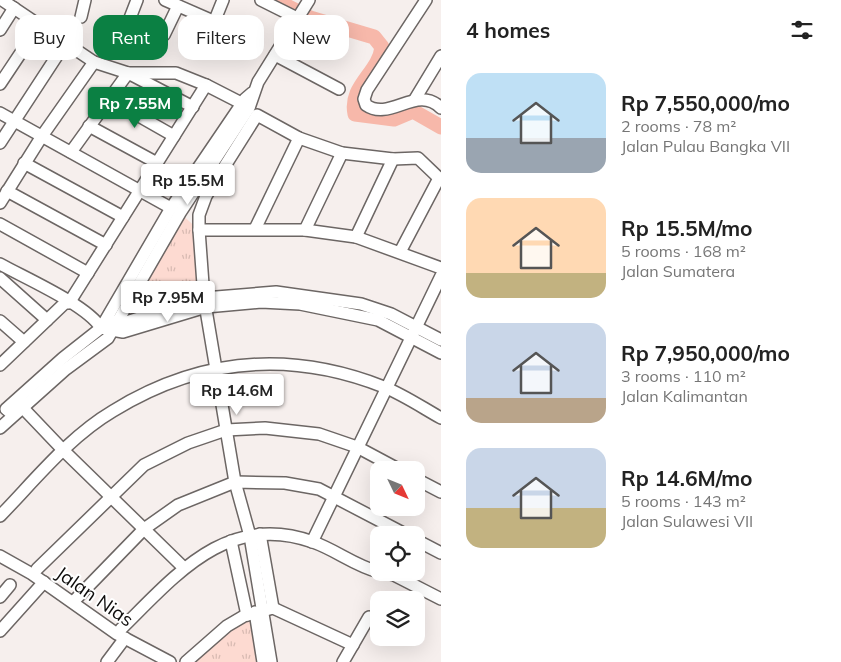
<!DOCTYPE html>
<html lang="en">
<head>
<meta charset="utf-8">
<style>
	:root { --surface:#fff; --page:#f2f2f2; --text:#222; --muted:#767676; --accent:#0b8043 }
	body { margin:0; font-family:Mulish,sans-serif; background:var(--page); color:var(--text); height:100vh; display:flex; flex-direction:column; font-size:19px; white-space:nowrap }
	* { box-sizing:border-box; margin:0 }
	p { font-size:16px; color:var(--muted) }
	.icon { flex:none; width:28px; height:28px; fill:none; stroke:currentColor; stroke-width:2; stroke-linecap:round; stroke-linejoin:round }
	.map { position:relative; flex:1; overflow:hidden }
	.side { display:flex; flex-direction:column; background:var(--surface); width:400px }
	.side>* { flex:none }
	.guide { position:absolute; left:15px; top:15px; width:350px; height:45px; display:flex; gap:10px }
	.needle { width:32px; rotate:133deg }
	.tools { position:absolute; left:370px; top:461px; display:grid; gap:10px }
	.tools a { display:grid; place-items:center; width:55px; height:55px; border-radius:10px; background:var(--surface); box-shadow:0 5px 20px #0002; font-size:25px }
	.price { position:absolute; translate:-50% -42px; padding:0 11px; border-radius:5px; background:#fff; color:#222; font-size:16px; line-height:32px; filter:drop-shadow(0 1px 2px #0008) }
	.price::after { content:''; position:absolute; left:50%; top:30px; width:15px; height:11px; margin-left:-8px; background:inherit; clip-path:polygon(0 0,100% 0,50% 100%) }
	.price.on { background:var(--accent); color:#fff }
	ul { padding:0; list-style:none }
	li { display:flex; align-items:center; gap:15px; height:125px; padding:0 25px }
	li span { display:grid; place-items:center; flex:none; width:140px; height:100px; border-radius:15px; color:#555 }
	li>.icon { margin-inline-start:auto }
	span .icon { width:60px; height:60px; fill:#fffc; stroke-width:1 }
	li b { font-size:21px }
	h2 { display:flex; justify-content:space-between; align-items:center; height:60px; padding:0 25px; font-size:21px }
	.tag { padding:0 18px; border-radius:15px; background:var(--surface); box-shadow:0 5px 20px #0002; font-size:18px; line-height:45px }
	.tag.on { background:var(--accent); color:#fff }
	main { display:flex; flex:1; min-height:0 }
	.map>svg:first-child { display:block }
	.park { fill:url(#park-tufts) }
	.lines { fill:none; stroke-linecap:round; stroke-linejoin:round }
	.river { stroke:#f7b8aa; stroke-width:15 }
	.minor-casing { stroke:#6c6664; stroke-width:14 }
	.minor { stroke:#fff; stroke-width:11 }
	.labels { text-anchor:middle; stroke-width:4; stroke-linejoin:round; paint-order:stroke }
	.street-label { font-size:19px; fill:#0e0c0b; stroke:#fff }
</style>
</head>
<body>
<main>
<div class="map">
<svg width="441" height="662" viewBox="0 0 441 662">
	<defs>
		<pattern id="park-tufts" width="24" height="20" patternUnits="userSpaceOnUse" patternTransform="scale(1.25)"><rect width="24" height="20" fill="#fddad1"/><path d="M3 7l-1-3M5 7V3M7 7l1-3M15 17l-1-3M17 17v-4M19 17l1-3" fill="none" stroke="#d8bab2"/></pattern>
	</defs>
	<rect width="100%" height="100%" fill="#f6efed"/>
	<g class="park">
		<path d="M180 213 199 230 204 298 117 322Z"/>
		<path d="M255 613 263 662H186L227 626Z"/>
	</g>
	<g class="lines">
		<path class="river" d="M275 0 310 18 374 37 382 47C379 73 349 86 355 114L394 119 413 111 441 127"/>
		<g class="minor-casing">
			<g id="minor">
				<path d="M2 0 94 62 128 73H176L206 85 249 107"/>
				<path d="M165 0 213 21"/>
				<path d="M261 0 299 19"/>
				<path d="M426 0 367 90 364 99 366 105C390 122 417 84 441 108"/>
				<path d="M81 17 85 0"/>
				<path d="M0 30 14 8"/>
				<path d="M125 31 137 0"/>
				<path d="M164 35 178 6"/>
				<path d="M204 47 223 0"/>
				<path d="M275 55 339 89"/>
				<path d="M0 84 40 24"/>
				<path d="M109 99 174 136"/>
				<path d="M415 99 441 56"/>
				<path d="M0 113 171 208"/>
				<path d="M89 126 157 163"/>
				<path d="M0 143 66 42"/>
				<path d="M71 152 128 73 193 107"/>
				<path d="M24 163 123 217"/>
				<path d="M7 191 106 245"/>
				<path d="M0 203 42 136 94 62"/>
				<path d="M0 224 88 273"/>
				<path d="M255 229 299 138"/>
				<path d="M199 230H305L356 237 441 268"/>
				<path d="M305 230 342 153"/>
				<path d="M356 237 393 159"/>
				<path d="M400 252 439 178"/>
				<path d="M0 264C25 278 87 305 101 328L123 332 206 307 261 302 300 304 378 320 441 353"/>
				<path d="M0 278 47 320"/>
				<path d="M69 303 206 85"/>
				<path d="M0 321 24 342"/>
				<path d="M113 321 126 322 204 298 276 292 361 304 391 314 441 340"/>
				<path d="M0 365 67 301"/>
				<path d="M22 407 63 450 183 567"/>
				<path d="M13 415 6 409 63 358 101 328 171 208 245 99 252 93"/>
				<path d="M0 428 66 369 108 338 180 213 249 108 258 82 309 0"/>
				<path d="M416 479 441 492"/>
				<path d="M0 516C35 480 69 437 113 411 199 358 290 350 384 387 404 395 423 408 441 418"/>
				<path d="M260 534 273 608"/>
				<path d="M416 540 441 553"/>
				<path d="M231 541 247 615"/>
				<path d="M312 542 441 276"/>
				<path d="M0 556 32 574 117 634 170 662"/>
				<path d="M37 569 144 465 188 443 226 430 265 428 319 434 357 447 400 470"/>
				<path d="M382 572 394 575 441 599"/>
				<path d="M0 597 10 585"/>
				<path d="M73 602 144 529 178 505 235 482 285 483 319 489 407 535"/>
				<path d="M255 612 263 662"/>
				<path d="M121 629C175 576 227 511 313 542 336 550 355 566 379 572"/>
				<path d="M0 631 44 582"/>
				<path d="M107 662 125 638"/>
				<path d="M186 662 227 626 244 616 273 608 353 645"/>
				<path d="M271 662 250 536 235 482 204 298 199 230V215L206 196 257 115 299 138 342 153 393 159 418 158 441 180"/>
				<path d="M343 662 369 617"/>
			</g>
		</g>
		<use href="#minor" class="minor"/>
	</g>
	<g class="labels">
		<g class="street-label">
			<text transform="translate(95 596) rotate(35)" y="7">Jalan Nias</text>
		</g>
	</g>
</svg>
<div class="tools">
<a><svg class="needle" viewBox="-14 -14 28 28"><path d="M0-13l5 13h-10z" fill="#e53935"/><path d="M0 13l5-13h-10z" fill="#767676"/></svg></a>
<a><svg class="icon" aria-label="locate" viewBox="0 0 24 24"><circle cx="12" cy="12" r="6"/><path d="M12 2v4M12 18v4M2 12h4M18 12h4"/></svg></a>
<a><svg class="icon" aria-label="layers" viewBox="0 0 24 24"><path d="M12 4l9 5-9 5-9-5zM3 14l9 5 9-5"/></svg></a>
</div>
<b class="price on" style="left:135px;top:129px">Rp 7.55M</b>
<b class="price" style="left:188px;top:206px">Rp 15.5M</b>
<b class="price" style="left:168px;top:323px">Rp 7.95M</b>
<b class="price" style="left:237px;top:416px">Rp 14.6M</b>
<div class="guide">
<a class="tag">Buy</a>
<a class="tag on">Rent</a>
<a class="tag">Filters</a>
<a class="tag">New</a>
</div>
</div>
<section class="side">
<h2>4 homes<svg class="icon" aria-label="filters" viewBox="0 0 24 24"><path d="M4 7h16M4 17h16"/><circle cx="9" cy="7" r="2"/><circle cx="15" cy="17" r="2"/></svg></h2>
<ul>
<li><span style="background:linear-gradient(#bfe0f5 65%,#9aa5b1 0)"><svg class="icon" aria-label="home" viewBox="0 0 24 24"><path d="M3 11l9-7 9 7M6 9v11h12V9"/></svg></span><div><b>Rp 7,550,000/mo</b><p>2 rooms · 78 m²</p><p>Jalan Pulau Bangka VII</p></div></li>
<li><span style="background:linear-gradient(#ffd9b3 75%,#c2b280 0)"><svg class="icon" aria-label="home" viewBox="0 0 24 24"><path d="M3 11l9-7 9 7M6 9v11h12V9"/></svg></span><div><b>Rp 15.5M/mo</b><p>5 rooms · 168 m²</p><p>Jalan Sumatera</p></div></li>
<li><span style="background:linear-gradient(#c9d6e8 75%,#b9a48a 0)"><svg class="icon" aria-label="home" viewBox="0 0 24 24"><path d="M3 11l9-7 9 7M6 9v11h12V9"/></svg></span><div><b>Rp 7,950,000/mo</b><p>3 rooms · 110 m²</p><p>Jalan Kalimantan</p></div></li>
<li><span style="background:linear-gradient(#c9d6e8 60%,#c2b280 0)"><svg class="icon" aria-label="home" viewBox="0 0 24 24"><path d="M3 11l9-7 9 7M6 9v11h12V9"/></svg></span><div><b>Rp 14.6M/mo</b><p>5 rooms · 143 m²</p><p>Jalan Sulawesi VII</p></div></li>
</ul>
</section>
</main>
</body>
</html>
